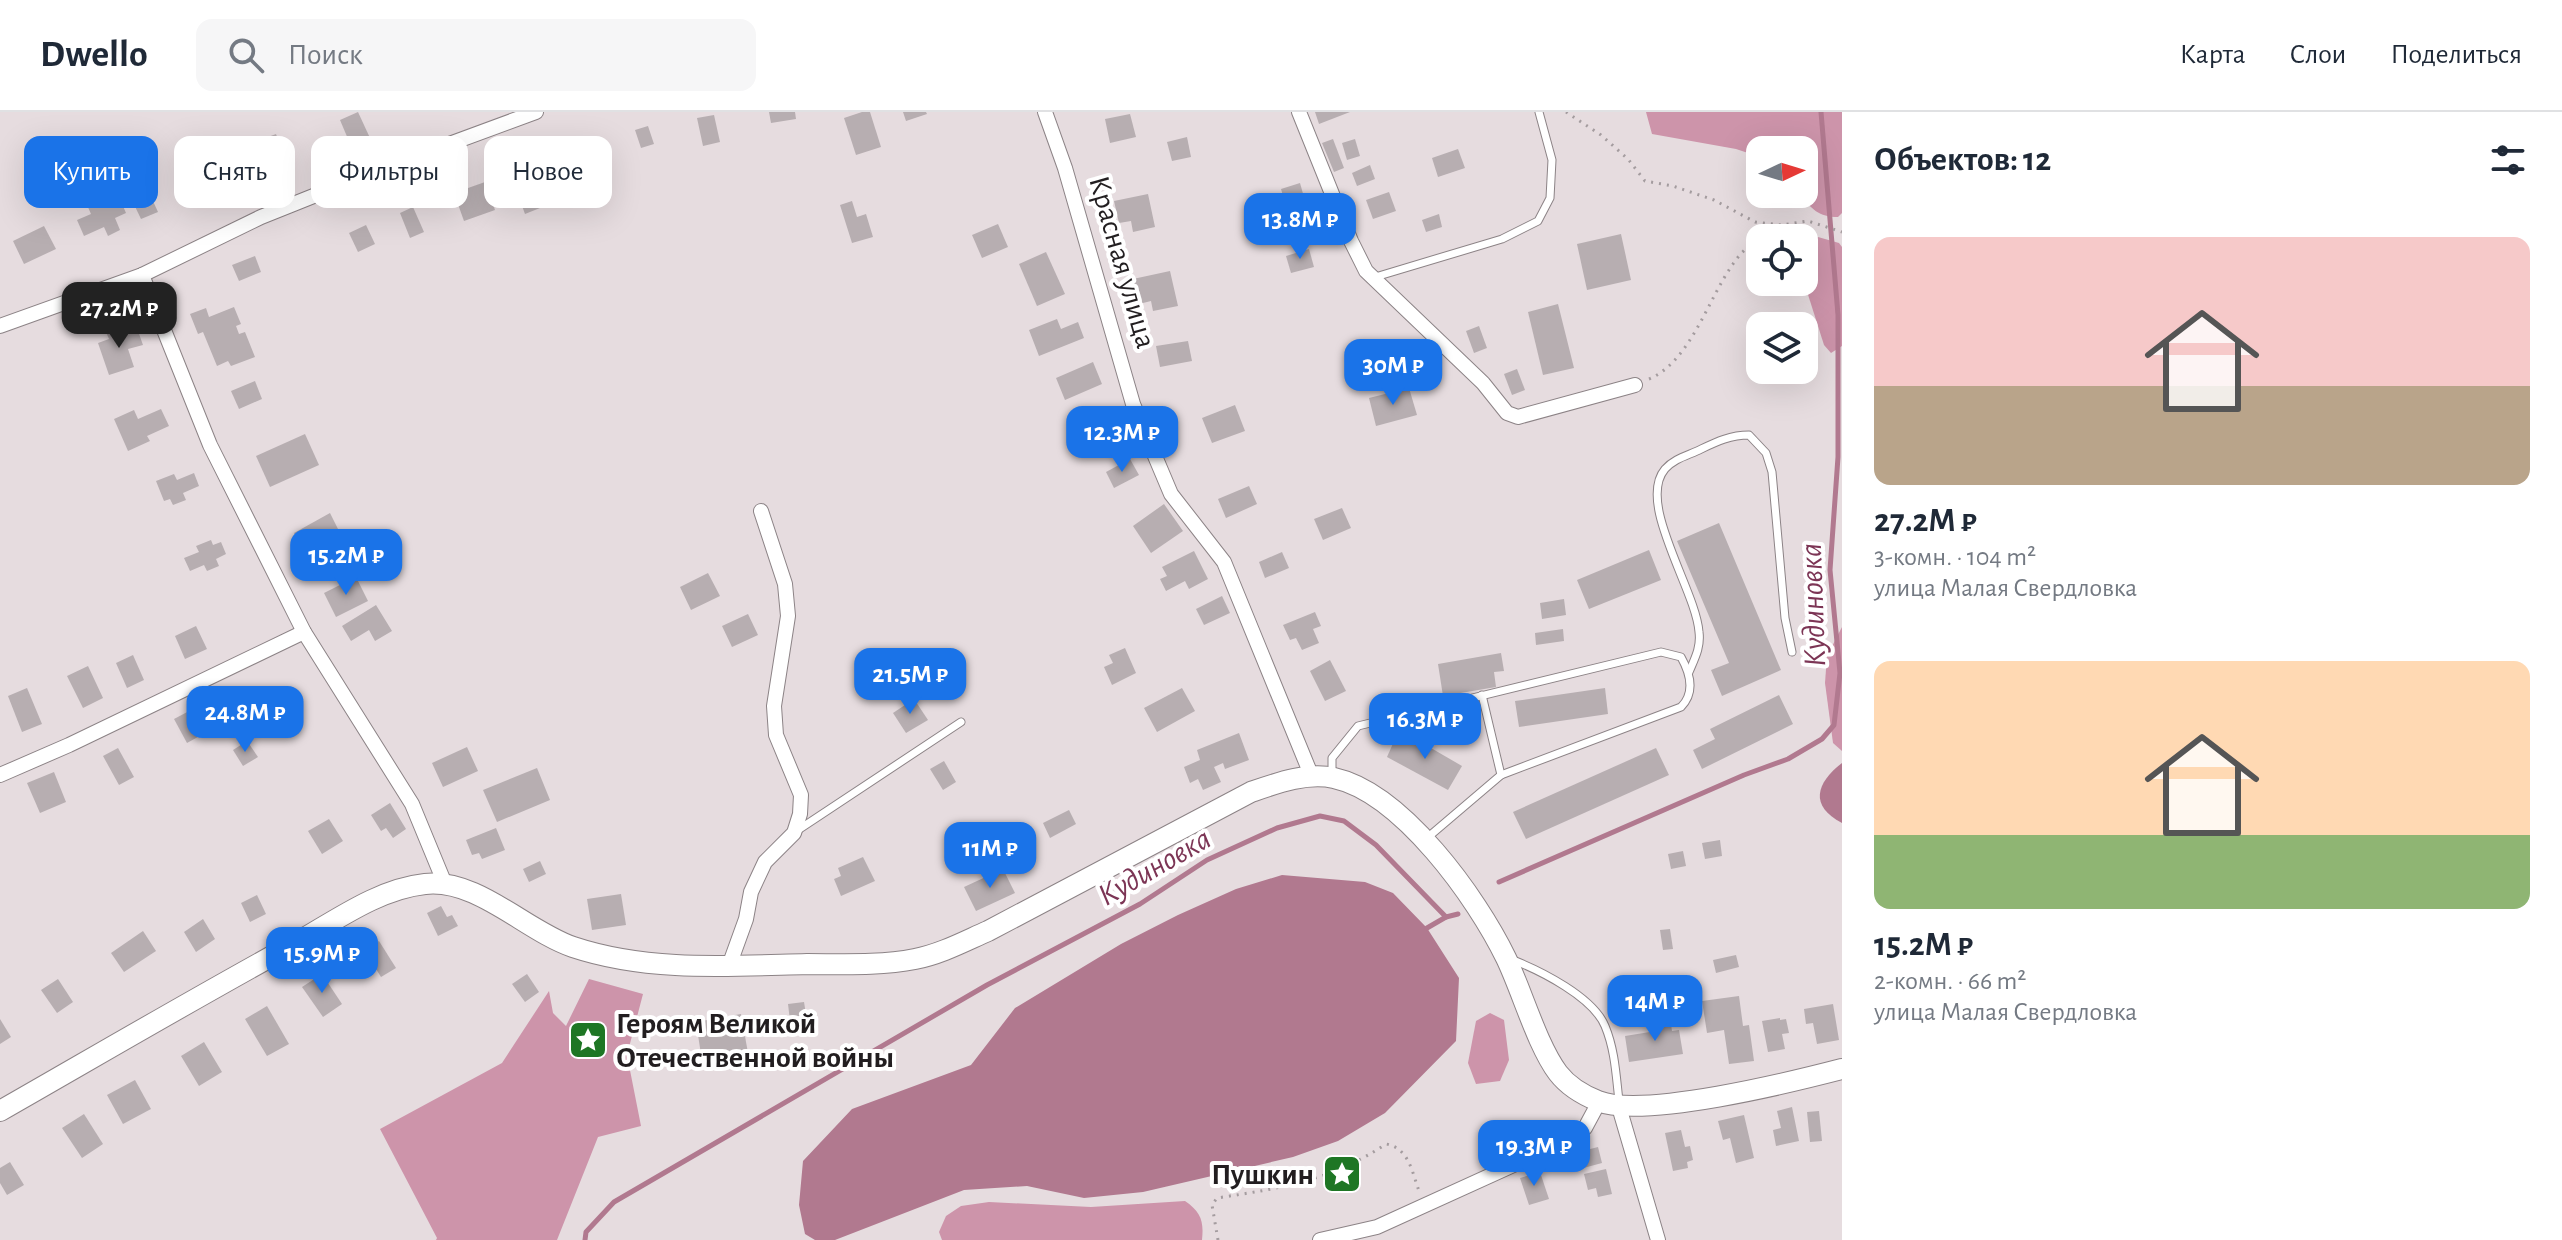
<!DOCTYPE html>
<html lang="ru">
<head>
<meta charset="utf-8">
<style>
	:root { --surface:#fff; --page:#f6f6f7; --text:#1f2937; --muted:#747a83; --line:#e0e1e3; --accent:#1a73e8 }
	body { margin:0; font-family:"Alegreya Sans",sans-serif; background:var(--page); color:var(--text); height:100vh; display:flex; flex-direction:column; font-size:30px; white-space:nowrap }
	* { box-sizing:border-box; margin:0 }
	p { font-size:26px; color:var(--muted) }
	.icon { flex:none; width:44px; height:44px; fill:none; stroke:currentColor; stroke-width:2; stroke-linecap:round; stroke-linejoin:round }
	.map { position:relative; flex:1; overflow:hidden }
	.panel { display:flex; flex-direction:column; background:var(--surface); width:720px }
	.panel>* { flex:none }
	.guide { position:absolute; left:24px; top:24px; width:760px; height:72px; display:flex; gap:16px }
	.needle { width:52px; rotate:86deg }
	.buttons { position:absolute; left:1746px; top:24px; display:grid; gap:16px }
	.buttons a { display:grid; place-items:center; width:72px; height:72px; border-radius:16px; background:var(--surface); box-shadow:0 8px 32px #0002; font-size:40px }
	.price { position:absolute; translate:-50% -68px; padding:0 18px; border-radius:16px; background:var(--accent); color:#fff; font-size:26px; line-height:52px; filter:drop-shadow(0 2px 4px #0008) }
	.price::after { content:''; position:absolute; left:50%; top:48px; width:24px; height:18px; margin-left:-12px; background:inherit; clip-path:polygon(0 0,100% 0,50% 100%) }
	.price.on { background:#222; color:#fff }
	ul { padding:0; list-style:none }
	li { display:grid; align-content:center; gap:16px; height:424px; padding:0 32px }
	li span { display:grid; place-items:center; height:248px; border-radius:16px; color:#555 }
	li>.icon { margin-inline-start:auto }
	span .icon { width:144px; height:144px; fill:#fffc; stroke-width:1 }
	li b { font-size:34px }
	h2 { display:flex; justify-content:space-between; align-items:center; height:96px; padding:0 32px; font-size:34px }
	.chip { padding:0 28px; border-radius:16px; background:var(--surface); box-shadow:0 8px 32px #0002; font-size:28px; line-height:72px }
	.chip.on { background:var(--accent); color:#fff }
	header { display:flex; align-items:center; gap:48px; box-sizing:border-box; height:112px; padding:0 40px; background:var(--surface); border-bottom:2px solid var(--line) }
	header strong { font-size:38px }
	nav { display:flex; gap:44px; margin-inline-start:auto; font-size:28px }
	.search { width:560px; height:72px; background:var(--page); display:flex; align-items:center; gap:20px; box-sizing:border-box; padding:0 28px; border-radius:16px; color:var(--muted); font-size:30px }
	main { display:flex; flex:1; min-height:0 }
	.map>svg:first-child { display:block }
	.forest { fill:#cd94aa }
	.water { fill:#b1798f }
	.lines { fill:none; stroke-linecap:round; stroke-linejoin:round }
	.stream { stroke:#b1798f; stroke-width:5 }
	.building { fill:#b7aeb1 }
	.service-casing { stroke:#8c8386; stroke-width:9 }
	.minor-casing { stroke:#8c8386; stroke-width:16 }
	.secondary-casing { stroke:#8c8386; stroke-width:22 }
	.path { stroke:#a49c9f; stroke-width:3; stroke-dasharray:2 6; stroke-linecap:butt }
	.service { stroke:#fff; stroke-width:7 }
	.minor { stroke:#fff; stroke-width:14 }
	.secondary { stroke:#fff; stroke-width:20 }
	.labels { text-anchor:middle; stroke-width:8; stroke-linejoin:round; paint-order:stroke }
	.street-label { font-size:30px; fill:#221e20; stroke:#fff }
	.poi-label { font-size:30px; font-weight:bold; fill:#221e20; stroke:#fff; text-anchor:start }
	.water-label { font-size:32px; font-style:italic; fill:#7c3555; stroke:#fff }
</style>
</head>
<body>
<header>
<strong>Dwello</strong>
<div class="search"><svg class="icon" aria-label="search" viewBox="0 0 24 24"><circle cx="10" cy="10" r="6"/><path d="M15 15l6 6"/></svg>Поиск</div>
<nav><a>Карта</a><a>Слои</a><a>Поделиться</a></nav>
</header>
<main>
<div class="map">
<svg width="1842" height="1128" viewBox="0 0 1842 1128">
	<rect width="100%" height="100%" fill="#e6dcdf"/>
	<g class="forest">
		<path d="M1646 0H1842V101L1838 105C1819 105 1811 97 1800 82H1804V38H1760V45L1736 37 1652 22Z"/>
		<path d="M1818 125 1839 131 1842 135V234L1831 241 1824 233 1804 170 1806 130Z"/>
		<path d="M1842 515V639L1833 631 1825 571 1827 544Z"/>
		<path d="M589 867 643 882 627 943 641 1014 598 1025 557 1128H436L437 1126 380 1017 502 951 549 879 553 901 566 914Z"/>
		<path d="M1490 901 1504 908 1509 948 1500 969 1476 972 1468 951 1476 909Z"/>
		<path d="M1185 1089C1201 1100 1204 1109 1202 1128H942L939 1120 946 1104 961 1094 989 1090 1091 1095Z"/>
	</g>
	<g class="water">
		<path d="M1842 651V711C1809 694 1816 671 1842 651Z"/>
		<path d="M1282 763 1365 770 1393 781 1427 816 1459 866 1456 929 1385 1001 1338 1029 1293 1045 1143 1080 1084 1086 1027 1074 964 1078 835 1128H815L805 1122 799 1093 803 1049 852 997 971 953 1015 896 1121 832 1178 803 1236 777Z"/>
	</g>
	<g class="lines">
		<g class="stream">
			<path d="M1499 770 1744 663 1788 647 1822 627 1834 613 1840 561 1830 458 1838 345V203L1821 0"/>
			<path d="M1427 816 1446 805"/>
			<path d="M585 1128 586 1120 614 1090 987 873 1140 792 1207 748 1277 716 1320 704 1344 709 1376 733 1446 805 1458 802"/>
		</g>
	</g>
	<g class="building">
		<path d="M358 0 370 26 351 34 340 8Z"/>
		<path d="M769 0H795L796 7 771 11Z"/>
		<path d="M862 0H870L881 35 856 43 844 6Z"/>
		<path d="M903 0H926L927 2 906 9Z"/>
		<path d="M1315 0H1350L1319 12Z"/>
		<path d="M1130 2 1136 25 1110 31 1105 7Z"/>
		<path d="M714 3 720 30 703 34 697 6Z"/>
		<path d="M648 14 654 32 641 36 635 18Z"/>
		<path d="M276 22 288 54 270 61 264 46 258 48 252 31Z"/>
		<path d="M589 25 601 61 572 71 560 35Z"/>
		<path d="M1187 25 1191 45 1172 49 1167 30Z"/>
		<path d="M1333 27 1344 56 1334 60 1322 31Z"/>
		<path d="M1355 27 1360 44 1347 48 1342 31Z"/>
		<path d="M1458 37 1465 56 1438 65 1432 46Z"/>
		<path d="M1370 53 1375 67 1357 74 1352 61Z"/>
		<path d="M207 57 216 82 206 85 203 76 194 79 188 64Z"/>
		<path d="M110 64 126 101 115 106 120 118 108 124 104 115 84 124 77 108 91 102 80 77Z"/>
		<path d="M529 66 540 96 525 102 514 72Z"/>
		<path d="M485 70 495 98 464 109 454 81Z"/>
		<path d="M1300 71 1309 103 1307 104 1310 112 1295 117 1293 112 1282 115 1274 90 1284 87 1281 77Z"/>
		<path d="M147 76 158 100 141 107 130 84Z"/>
		<path d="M1389 80 1396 99 1373 107 1366 88Z"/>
		<path d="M1148 82 1155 115 1133 120 1131 109 1119 111 1114 89Z"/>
		<path d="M852 89 857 105 866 102 873 125 852 131 840 93Z"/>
		<path d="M413 95 424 120 410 126 400 101Z"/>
		<path d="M1439 102 1442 115 1426 120 1422 108Z"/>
		<path d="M998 112 1008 135 982 146 972 123Z"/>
		<path d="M366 113 375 132 358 140 349 121Z"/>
		<path d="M44 114 56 137 24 152 13 129Z"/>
		<path d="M1621 122 1631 168 1587 178 1577 132Z"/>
		<path d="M1309 137 1314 155 1291 161 1286 144Z"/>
		<path d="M1046 140 1065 182 1037 194 1019 152Z"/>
		<path d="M255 144 261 160 239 169 232 153Z"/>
		<path d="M1170 159 1178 194 1153 199 1151 189 1139 192 1133 167Z"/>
		<path d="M1558 192 1574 256 1543 263 1528 200Z"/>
		<path d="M234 195 241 212 236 214 239 222 245 220 255 245 231 254 228 249 217 254 203 220 198 222 190 202 206 196 209 205Z"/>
		<path d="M1057 207 1061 217 1078 210 1084 226 1039 244 1029 218Z"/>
		<path d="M1479 214 1487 236 1474 241 1466 219Z"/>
		<path d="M119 216 122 224 138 219 143 233 128 237 134 255 109 263 98 231 109 227 106 220Z"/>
		<path d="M1188 229 1192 249 1160 255 1156 234Z"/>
		<path d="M1093 250 1102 272 1065 288 1056 266Z"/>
		<path d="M1517 257 1525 278 1512 283 1504 262Z"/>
		<path d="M255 269 262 287 239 297 231 279Z"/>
		<path d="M1409 276 1417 303 1376 314 1369 286Z"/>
		<path d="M1235 293 1245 319 1212 331 1202 306Z"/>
		<path d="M161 297 169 314 147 324 150 329 128 339 114 307 134 298 138 307Z"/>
		<path d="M1115 301 1121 315 1102 324 1105 329 1081 341 1068 314 1091 303 1095 311Z"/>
		<path d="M305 322 319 353 270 375 256 344Z"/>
		<path d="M1130 347 1139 363 1114 376 1106 360Z"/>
		<path d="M194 361 199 374 183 381 186 388 173 393 170 387 164 389 156 369 174 362 177 368Z"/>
		<path d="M1249 374 1257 392 1226 406 1218 387Z"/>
		<path d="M1164 392 1183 419 1151 441 1133 414Z"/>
		<path d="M1342 396 1351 416 1323 428 1314 407Z"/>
		<path d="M330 401 338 417 302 436 294 421Z"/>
		<path d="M1719 411 1781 558 1722 584 1711 558 1729 551 1677 429Z"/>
		<path d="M211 428 213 433 221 430 226 442 216 447 219 454 207 459 204 453 190 459 184 446 199 440 196 434Z"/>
		<path d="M1649 438 1661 468 1589 497 1577 468Z"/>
		<path d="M1194 439 1208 467 1189 477 1185 469 1166 479 1160 467 1167 464 1162 455Z"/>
		<path d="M1282 440 1289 456 1265 466 1259 450Z"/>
		<path d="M708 461 720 484 691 498 680 475Z"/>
		<path d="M356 465 368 489 336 505 324 481Z"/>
		<path d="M1222 484 1230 501 1204 513 1196 497Z"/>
		<path d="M1564 487 1566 503 1542 507 1540 491Z"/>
		<path d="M376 493 392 519 375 529 369 518 351 529 342 514Z"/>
		<path d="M1315 500 1321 514 1313 517 1319 531 1302 538 1296 526 1290 528 1283 513Z"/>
		<path d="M748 502 758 523 732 535 722 514Z"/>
		<path d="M196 514 207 537 185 547 175 524Z"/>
		<path d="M1563 517 1564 529 1536 533 1535 521Z"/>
		<path d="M1125 536 1136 561 1112 573 1104 555 1113 551 1109 543Z"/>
		<path d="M1501 541 1504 559 1494 560 1496 575 1443 584 1438 552Z"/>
		<path d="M133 543 144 568 127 576 116 551Z"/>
		<path d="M1330 548 1346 579 1325 589 1310 559Z"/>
		<path d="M88 554 103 586 83 596 67 564Z"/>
		<path d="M27 576 42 612 22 620 8 584Z"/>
		<path d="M1182 576 1195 599 1157 620 1144 596Z"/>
		<path d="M1605 576 1608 602 1519 615 1515 589Z"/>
		<path d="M1779 583 1793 612 1702 657 1693 638 1715 627 1710 617Z"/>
		<path d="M914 587 928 608 906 621 893 601Z"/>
		<path d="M193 597 205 621 187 631 174 607Z"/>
		<path d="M1239 621 1249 648 1225 657 1223 651 1214 655 1221 670 1203 678 1198 667 1190 671 1184 655 1200 648 1197 638Z"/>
		<path d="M1412 625 1462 654 1448 678 1387 645 1395 627Z"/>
		<path d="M247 629 258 645 243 654 233 638Z"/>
		<path d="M467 635 478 659 443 675 432 651Z"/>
		<path d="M118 636 134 665 119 673 103 644Z"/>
		<path d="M1656 636 1669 663 1526 727 1513 700Z"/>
		<path d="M944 649 956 670 943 678 930 657Z"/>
		<path d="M537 656 550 688 497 710 483 678Z"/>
		<path d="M54 660 66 690 40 701 27 671Z"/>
		<path d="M390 691 406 717 393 726 386 716 381 719 371 703Z"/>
		<path d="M1069 698 1076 712 1050 726 1043 711Z"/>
		<path d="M329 707 343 729 322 742 308 719Z"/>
		<path d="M496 716 505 738 482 747 479 741 472 743 466 728Z"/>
		<path d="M1720 728 1722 744 1705 747 1702 731Z"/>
		<path d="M1683 739 1686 754 1671 757 1668 742Z"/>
		<path d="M863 745 875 769 841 784 834 767 841 764 838 756Z"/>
		<path d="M540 749 546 762 529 770 523 757Z"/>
		<path d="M1003 757 1015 781 976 799 964 775Z"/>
		<path d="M621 782 626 813 592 818 587 787Z"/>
		<path d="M257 783 266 802 250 810 241 791Z"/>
		<path d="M441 794 447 805 452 803 458 814 438 824 427 801Z"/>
		<path d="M203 807 215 827 196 840 184 820Z"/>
		<path d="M1670 817 1673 837 1663 838 1660 818Z"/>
		<path d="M143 819 156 839 124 860 111 841Z"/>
		<path d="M379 829 396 856 381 865 364 838Z"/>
		<path d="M1736 843 1739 855 1716 861 1713 848Z"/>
		<path d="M322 862 342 892 323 905 302 875Z"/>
		<path d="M527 862 539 880 525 890 512 872Z"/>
		<path d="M58 867 73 890 57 901 41 878Z"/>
		<path d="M1648 869 1650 884 1630 888 1627 872Z"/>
		<path d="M1739 884 1743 914 1749 913 1754 949 1729 952 1724 918 1707 921 1702 889Z"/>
		<path d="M804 890 808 915 791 917 788 892Z"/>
		<path d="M1833 892 1839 928 1817 932 1813 911 1806 912 1804 897Z"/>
		<path d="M267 894 289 932 267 944 245 907Z"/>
		<path d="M741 902 748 941 702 949 696 910Z"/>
		<path d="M1670 905 1672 919 1679 918 1683 942 1629 950 1625 924 1656 919 1654 907Z"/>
		<path d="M1780 906V908L1786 907 1789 921 1782 922 1785 937 1768 940 1762 909Z"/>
		<path d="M0 907 11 925 0 932Z"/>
		<path d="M204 930 222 960 199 974 181 944Z"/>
		<path d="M135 968 151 997 123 1012 107 983Z"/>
		<path d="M1792 995 1799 1029 1776 1034 1773 1018 1781 1016 1777 999Z"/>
		<path d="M1819 999 1822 1029 1810 1030 1807 1000Z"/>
		<path d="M84 1002 103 1032 82 1046 62 1016Z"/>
		<path d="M1744 1003 1754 1046 1736 1051 1730 1026 1723 1028 1718 1009Z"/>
		<path d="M1681 1018 1685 1035 1690 1034 1693 1048 1687 1050 1688 1056 1673 1059 1665 1021Z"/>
		<path d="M1598 1035 1602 1051 1576 1058 1571 1042Z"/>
		<path d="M10 1050 24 1073 7 1083 0 1071V1056Z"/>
		<path d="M1606 1057 1612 1082 1598 1085 1596 1076 1588 1078 1584 1062Z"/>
		<path d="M1540 1060 1549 1087 1529 1093 1520 1066Z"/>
	</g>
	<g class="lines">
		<g class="service-casing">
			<g id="service">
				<path d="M1372 166 1502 127 1538 109 1550 86 1552 48 1539 0"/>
				<path d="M1689 560C1695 546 1701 535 1699 520 1696 478 1636 391 1665 357 1674 347 1686 344 1697 339 1714 331 1729 323 1749 323L1766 341 1772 360 1785 506 1792 540"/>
				<path d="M1482 583 1501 663"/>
				<path d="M1332 663V646L1358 614 1661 540 1681 545C1690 561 1696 580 1681 595L1501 663 1427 726"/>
				<path d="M795 720 961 610"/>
				<path d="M1513 848C1541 859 1593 885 1605 914 1615 938 1616 963 1619 989"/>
			</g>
		</g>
		<g class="minor-casing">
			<g id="minor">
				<path d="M1045 0 1065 56 1133 292 1171 382 1224 450 1312 665"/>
				<path d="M1299 0 1351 129 1366 159 1483 271 1507 301 1518 305 1635 273"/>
				<path d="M142 163 210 333 304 520 412 692 445 772"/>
				<path d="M0 214 142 163 261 105 376 59 536 0"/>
				<path d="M0 663 69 633 304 520"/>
				<path d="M729 854 746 807 751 780 765 750 794 721 800 702 801 683 776 623 774 594 788 504 785 472 761 399"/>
				<path d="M1619 995 1658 1128"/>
				<path d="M1320 1128 1377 1115 1555 1034 1585 1016 1599 990"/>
			</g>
		</g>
		<g class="secondary-casing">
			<path id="secondary" d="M0 999C98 943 195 886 294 832 335 809 378 777 425 772 477 766 526 819 573 835 648 860 729 854 807 852 842 852 880 854 915 847 941 842 965 829 988 819L1251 680C1277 671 1307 660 1334 666 1402 681 1477 786 1506 846 1522 879 1537 933 1558 961 1568 974 1583 983 1598 989 1643 1007 1792 970 1842 957"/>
		</g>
		<g class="path">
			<path d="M1566 0 1601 23 1628 47 1645 69 1673 74 1714 88 1755 110 1781 113 1808 109 1842 120"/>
			<path d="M1649 267C1690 250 1708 187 1733 152 1745 134 1762 123 1781 113"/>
			<path d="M1218 1128 1212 1093 1217 1086C1282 1076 1330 1069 1386 1032 1409 1036 1412 1060 1419 1079"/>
		</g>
		<use href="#service" class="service"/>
		<use href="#minor" class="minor"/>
		<use href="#secondary" class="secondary"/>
	</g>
	<defs>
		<g id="sight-square" transform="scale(2)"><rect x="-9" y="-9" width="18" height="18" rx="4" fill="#1e7624" stroke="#fff"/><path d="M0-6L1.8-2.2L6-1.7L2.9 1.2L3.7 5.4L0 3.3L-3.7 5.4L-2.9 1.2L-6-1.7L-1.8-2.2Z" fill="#fff"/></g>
	</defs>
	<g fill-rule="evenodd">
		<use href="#sight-square" x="588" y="928"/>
		<use href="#sight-square" x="1342" y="1062"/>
	</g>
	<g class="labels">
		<g class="street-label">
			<text transform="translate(1123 150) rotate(74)" y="10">Красная улица</text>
		</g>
		<g class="poi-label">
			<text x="616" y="921">Героям Великой<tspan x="616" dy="34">Отечественной войны</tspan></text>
			<text x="1314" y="1072" text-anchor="end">Пушкин</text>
		</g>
		<g class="water-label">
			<text transform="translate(1812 493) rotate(-92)" y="11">Кудиновка</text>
			<text transform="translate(1154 754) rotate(-30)" y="11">Кудиновка</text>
		</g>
	</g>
</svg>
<div class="buttons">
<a><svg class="needle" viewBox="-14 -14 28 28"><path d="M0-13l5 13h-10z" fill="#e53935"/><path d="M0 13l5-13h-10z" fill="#747a83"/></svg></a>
<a><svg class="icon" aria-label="locate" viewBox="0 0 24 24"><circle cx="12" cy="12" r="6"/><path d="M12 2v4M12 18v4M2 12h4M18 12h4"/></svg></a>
<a><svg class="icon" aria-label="layers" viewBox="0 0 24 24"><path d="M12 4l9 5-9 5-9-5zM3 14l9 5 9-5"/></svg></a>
</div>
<b class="price" style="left:1300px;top:149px">13.8M ₽</b>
<b class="price on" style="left:119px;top:238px">27.2M ₽</b>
<b class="price" style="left:1393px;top:295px">30M ₽</b>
<b class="price" style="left:1122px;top:362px">12.3M ₽</b>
<b class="price" style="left:346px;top:485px">15.2M ₽</b>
<b class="price" style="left:910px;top:604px">21.5M ₽</b>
<b class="price" style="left:245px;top:642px">24.8M ₽</b>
<b class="price" style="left:1425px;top:649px">16.3M ₽</b>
<b class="price" style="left:990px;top:778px">11M ₽</b>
<b class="price" style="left:322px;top:883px">15.9M ₽</b>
<b class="price" style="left:1655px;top:931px">14M ₽</b>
<b class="price" style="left:1534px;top:1076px">19.3M ₽</b>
<div class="guide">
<a class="chip on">Купить</a>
<a class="chip">Снять</a>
<a class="chip">Фильтры</a>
<a class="chip">Новое</a>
</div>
</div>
<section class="panel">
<h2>Объектов: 12<svg class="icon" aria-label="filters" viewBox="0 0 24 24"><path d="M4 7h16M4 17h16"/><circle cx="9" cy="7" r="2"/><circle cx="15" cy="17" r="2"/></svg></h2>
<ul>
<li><span style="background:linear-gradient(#f6c9c9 60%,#b9a48a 0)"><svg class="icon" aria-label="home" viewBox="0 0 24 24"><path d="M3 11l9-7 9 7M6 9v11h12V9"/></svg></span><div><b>27.2M ₽</b><p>3-комн. · 104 m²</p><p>улица Малая Свердловка</p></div></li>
<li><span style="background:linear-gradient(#ffd9b3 70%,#8fb573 0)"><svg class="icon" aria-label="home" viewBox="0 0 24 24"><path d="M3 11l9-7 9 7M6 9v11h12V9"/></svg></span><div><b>15.2M ₽</b><p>2-комн. · 66 m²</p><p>улица Малая Свердловка</p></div></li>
</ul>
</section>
</main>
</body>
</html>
